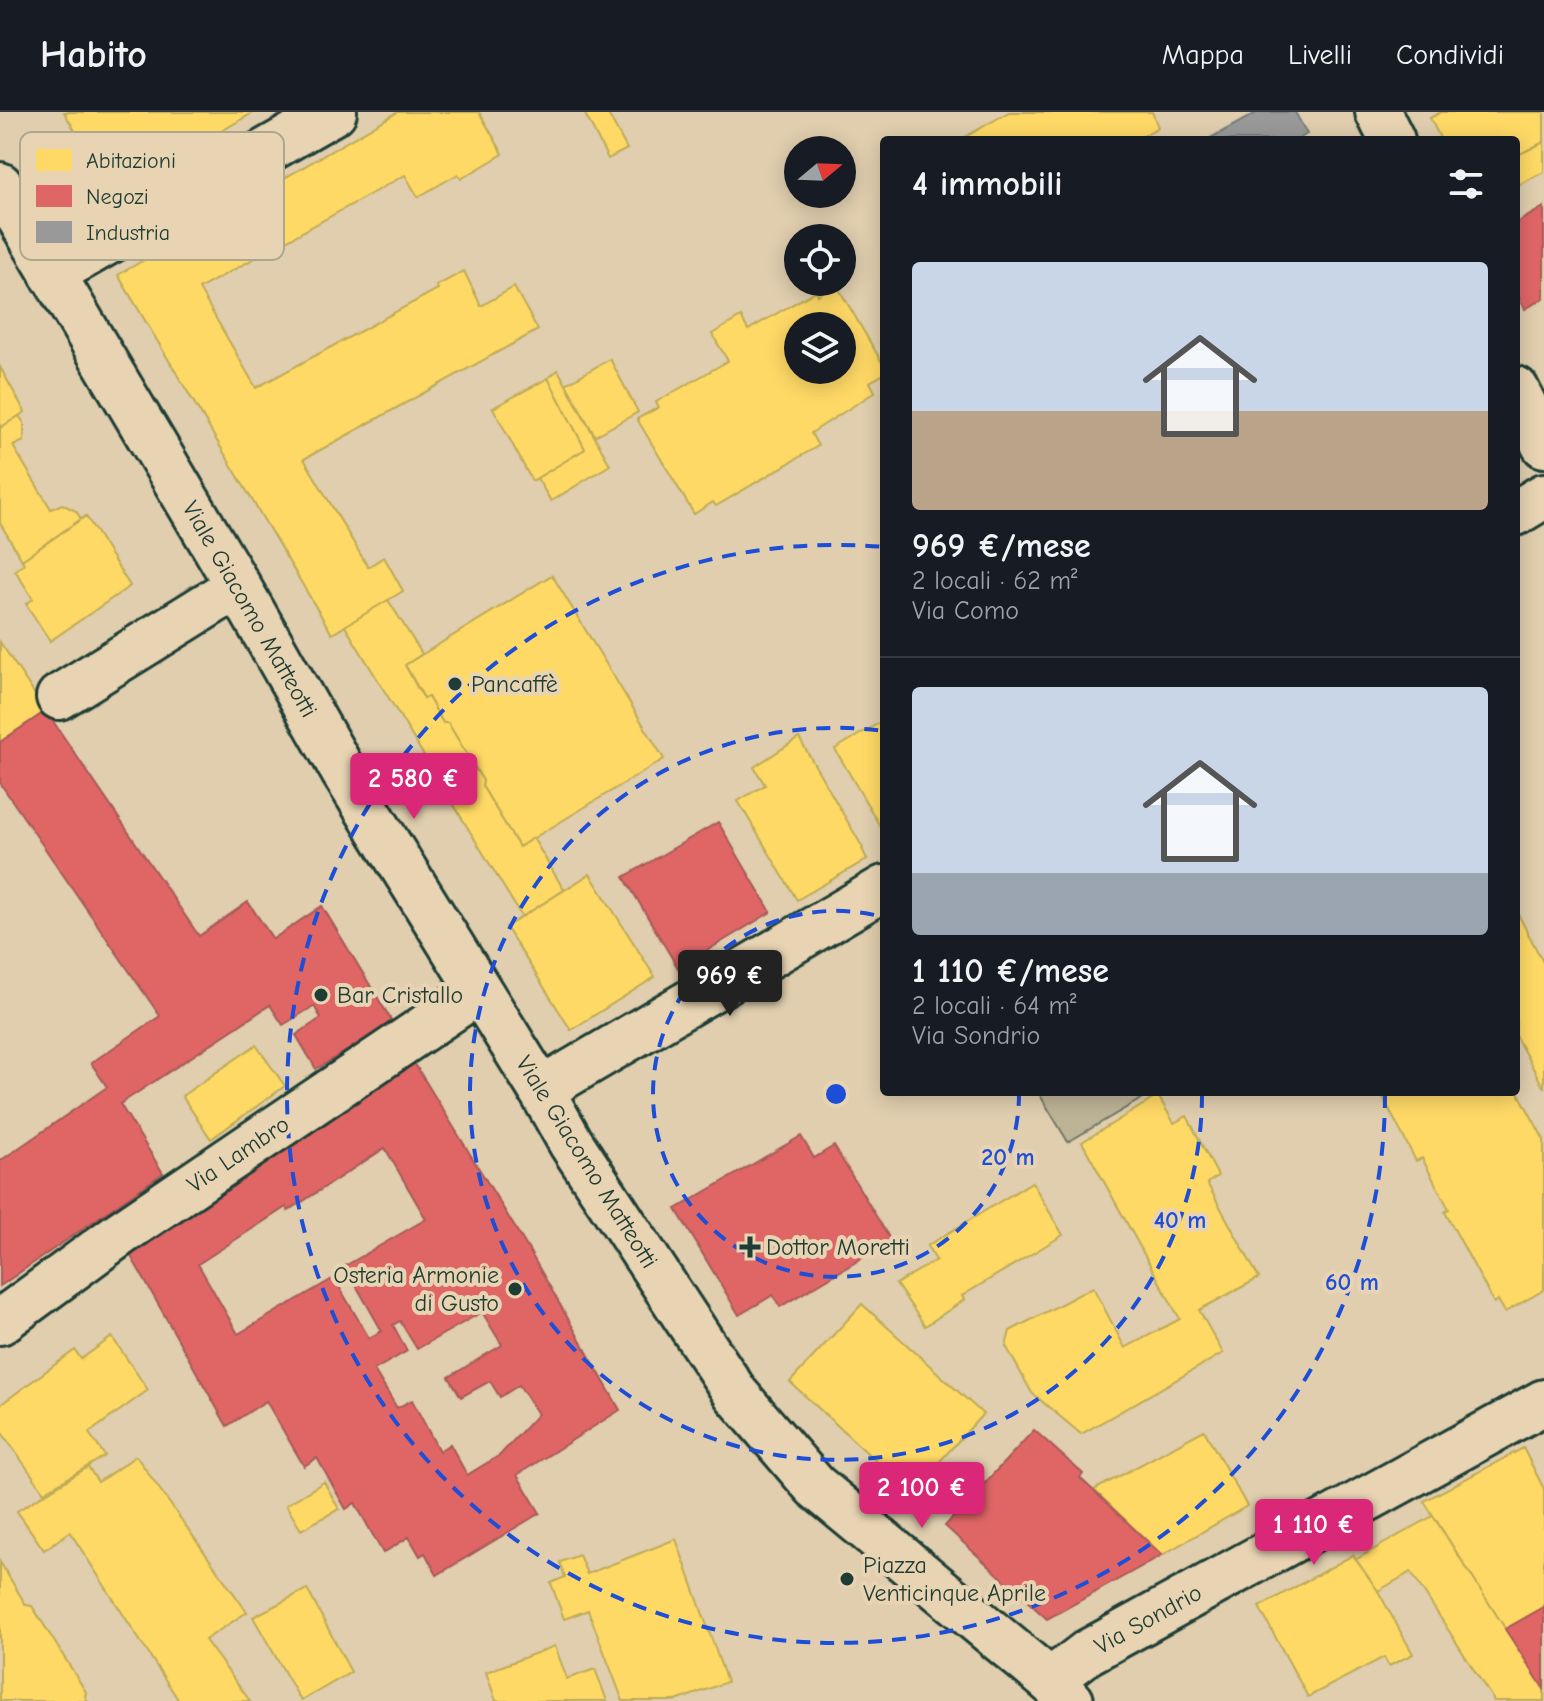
<!DOCTYPE html>
<html lang="it">
<head>
<meta charset="utf-8">
<style>
	:root { --surface:#171b24; --page:#20242c; --text:#f1f3f6; --muted:#9ea1a6; --line:#363941; --accent:#db2777 }
	body { margin:0; font-family:"Comic Neue",sans-serif; background:var(--page); color:var(--text); height:100vh; display:flex; flex-direction:column; font-size:30px; white-space:nowrap }
	* { box-sizing:border-box; margin:0 }
	p { font-size:26px; color:var(--muted) }
	.icon { flex:none; width:44px; height:44px; fill:none; stroke:currentColor; stroke-width:2; stroke-linecap:round; stroke-linejoin:round }
	.map { position:relative; flex:1; overflow:hidden }
	.drawer { position:absolute; left:880px; top:24px; width:640px; height:960px; display:flex; flex-direction:column; background:var(--surface); border-radius:8px; box-shadow:0 4px 20px #0003 }
	.drawer>* { flex:none }
	.needle { width:52px; rotate:71deg }
	.buttons { position:absolute; left:784px; top:24px; display:grid; gap:16px }
	.buttons a { display:grid; place-items:center; width:72px; height:72px; border-radius:50%; background:var(--surface); box-shadow:0 4px 20px #0003; font-size:40px }
	.price { position:absolute; translate:-50% -68px; padding:0 18px; border-radius:8px; background:var(--accent); color:#fff; font-size:26px; line-height:52px; filter:drop-shadow(0 2px 4px #0008) }
	.price::after { content:''; position:absolute; left:50%; top:48px; width:24px; height:18px; margin-left:-12px; background:inherit; clip-path:polygon(0 0,100% 0,50% 100%) }
	.price.selected { background:#222; color:#fff }
	ul { padding:0; list-style:none }
	li { display:grid; align-content:center; gap:16px; height:424px; padding:0 32px }
	li+li { border-top:2px solid var(--line) }
	li span { display:grid; place-items:center; height:248px; border-radius:8px; color:#555 }
	li>.icon { margin-inline-start:auto }
	span .icon { width:144px; height:144px; fill:#fffc; stroke-width:1 }
	li b { font-size:34px }
	h2 { display:flex; justify-content:space-between; align-items:center; height:96px; padding:0 32px; font-size:34px }
	header { display:flex; align-items:center; gap:48px; box-sizing:border-box; height:112px; padding:0 40px; background:var(--surface); border-bottom:2px solid var(--line) }
	header strong { font-size:38px }
	nav { display:flex; gap:44px; margin-inline-start:auto; font-size:28px }
	.map>svg:first-child { display:block }
	.green { fill:#bdb397; stroke:#6e7866; stroke-width:2 }
	.homes { fill:#ffd966; stroke:#bcaa57; stroke-width:2; fill-rule:evenodd }
	.shops { fill:#e06666; stroke:#a65a57; stroke-width:2; fill-rule:evenodd }
	.industry { fill:#999; stroke:#747d7b; stroke-width:2 }
	.lines { fill:none; stroke-linecap:round; stroke-linejoin:round }
	.minor-casing { stroke:#1f3d34; stroke-width:50 }
	.minor { stroke:#e8d4b3; stroke-width:44 }
	.ring { fill:none; stroke:#1d4ed8; stroke-width:4; stroke-dasharray:14 10 }
	.poi-dot { fill:#1f3d34; stroke:#e8d4b3; stroke-width:3 }
	.labels { text-anchor:middle; stroke-width:8; stroke-linejoin:round; paint-order:stroke }
	.street-label { font-size:24px; fill:#1f3d34; stroke:#e8d4b3 }
	.poi-label { font-size:24px; fill:#1f3d34; stroke:#e8d4b3; text-anchor:start }
	.key { fill:#e8d4b3; stroke:#aca78d; stroke-width:2 }
	.key-label { font-size:22px; fill:#1f3d34 }
	.centre { fill:#1d4ed8; stroke:#e8d4b3; stroke-width:4 }
	.ring-label { font-size:24px; text-anchor:middle; font-weight:bold; fill:#1d4ed8; stroke:#e8d4b3; stroke-width:8; stroke-linejoin:round; paint-order:stroke }
</style>
</head>
<body>
<header>
<strong>Habito</strong>
<nav><a>Mappa</a><a>Livelli</a><a>Condividi</a></nav>
</header>
<div class="map">
<svg width="1544" height="1589" viewBox="0 0 1544 1589">
	<rect width="100%" height="100%" fill="#e0ceae"/>
	<filter id="ink" filterUnits="userSpaceOnUse"><feTurbulence type="fractalNoise" baseFrequency=".0125" numOctaves="2"/><feDisplacementMap in="SourceGraphic" scale="16" xChannelSelector="R" yChannelSelector="G"/><feConvolveMatrix kernelMatrix="1 2 1 2 8 2 1 2 1" color-interpolation-filters="sRGB"/></filter>
	<g filter="url(#ink)">
		<path class="green" d="M1038 980H1153L1068 1030Z"/>
		<g class="homes">
			<path d="M64 0H254L120 78 119 76 111 80Z"/>
			<path d="M398 0H479L503 42 461 67 458 62 418 85 405 63 199 177 256 276 438 177 436 174 464 159 481 194 514 175 538 218 304 347 368 455 384 445 403 479 332 522 118 163Z"/>
			<path d="M584 0H607L627 37 608 47Z"/>
			<path d="M1009 0H1152L1158 15 1136 28H960Z"/>
			<path d="M1441 0H1544V30L1516 44V28H1441L1430 6Z"/>
			<path d="M1544 30V60L1516 74V44Z"/>
			<path d="M836 172 884 254V262L870 270 875 280 811 321 818 334 716 394 713 390 694 402 637 307 659 295 656 290 728 249 712 222 741 205 748 218 816 179 818 183ZM798 214H842V258H798Z"/>
			<path d="M610 247 638 300 595 324 566 272Z"/>
			<path d="M0 255 25 300 0 316Z"/>
			<path d="M558 258 610 353 551 389 537 366 585 337 548 266Z"/>
			<path d="M548 266 585 337 532 369 493 296Z"/>
			<path d="M19 304 24 311V329L13 334 34 369 51 397 62 392 76 399 81 407 22 448 0 411V316Z"/>
			<path d="M86 404 130 474 50 529 26 492 33 487 15 458 24 452 22 448Z"/>
			<path d="M552 463 664 647 519 735 482 674 483 669 448 611H443L428 585 424 586 405 553Z"/>
			<path d="M388 488 422 542 405 553 419 579 424 586 428 585 443 611H448L483 669 482 674 519 735 533 726 564 778 522 805 345 514Z"/>
			<path d="M0 530 46 599 0 630Z"/>
			<path d="M884 608V721L835 637Z"/>
			<path d="M799 626 863 736 862 737 867 747 797 788 738 689 765 673 754 655Z"/>
			<path d="M590 762 655 865 571 918 506 815Z"/>
			<path d="M1519 804 1544 852V976L1516 925V806Z"/>
			<path d="M256 933 285 974 211 1027 182 984Z"/>
			<path d="M1516 976 1544 1028V1178L1505 1200 1498 1188 1494 1191 1445 1100 1449 1097 1422 1046 1416 1049 1380 980H1516Z"/>
			<path d="M1158 984 1174 1011 1187 1004 1218 1064 1207 1071 1259 1166 1199 1198 1223 1241 1081 1322 1032 1281 1006 1234 1010 1219 1093 1175 1125 1236 1180 1207 1082 1030Z"/>
			<path d="M1032 1070 1063 1123 962 1184 964 1188 925 1214 896 1172 936 1148 927 1134Z"/>
			<path d="M862 1192 983 1302 911 1381 790 1270Z"/>
			<path d="M112 1225 148 1278 89 1321 105 1344 44 1380 0 1318V1293L75 1238 81 1247Z"/>
			<path d="M1204 1318 1247 1394 1162 1443 1094 1378Z"/>
			<path d="M1523 1336 1544 1377V1495L1505 1517 1424 1389Z"/>
			<path d="M136 1344 247 1500 205 1528 250 1589H179L70 1420 44 1438 17 1399 88 1355 98 1370Z"/>
			<path d="M324 1370 339 1397 301 1418 286 1393Z"/>
			<path d="M1433 1404 1544 1577V1589H1494L1411 1460 1378 1479 1355 1448Z"/>
			<path d="M676 1427 727 1570 676 1589H623L588 1498 564 1507 551 1471 565 1465 560 1450 579 1443 587 1462Z"/>
			<path d="M1353 1443 1378 1479 1413 1542 1389 1554 1384 1545 1308 1585 1259 1495Z"/>
			<path d="M0 1450 26 1493 32 1494 86 1580 85 1585 88 1589H0Z"/>
			<path d="M307 1477 351 1560 301 1589 253 1505Z"/>
			<path d="M555 1534 567 1567 595 1557 607 1589H496L486 1560Z"/>
		</g>
		<g class="shops">
			<path d="M1544 95V186L1525 197 1516 179V111Z"/>
			<path d="M46 599 199 824 248 790 273 827 322 794 393 911 316 957 296 923 321 906 314 894 283 913 270 893 120 992 163 1061 0 1174V1049L107 975 91 951 160 904 0 671V630Z"/>
			<path d="M718 710 771 800 678 856 624 765Z"/>
			<path d="M410 944 530 1140 620 1298 517 1363 540 1401 437 1463 425 1441 420 1444 409 1425 383 1441 355 1391 346 1397 317 1346 304 1354 266 1289 227 1314 123 1130ZM385 1036 426 1107 345 1154 382 1219 369 1226 334 1166 238 1222 198 1152 286 1095 288 1099ZM482 1200 502 1233 449 1265 461 1285 490 1269 500 1285 519 1273 538 1302 500 1343 467 1363 450 1332 439 1339 412 1288 397 1296 374 1258 407 1239 393 1213 400 1209 417 1237Z"/>
			<path d="M801 1024 814 1046 834 1034 891 1129 780 1195 773 1183 739 1203 676 1097Z"/>
			<path d="M1034 1318 1083 1362 1080 1366 1162 1443 1047 1507 945 1414Z"/>
			<path d="M1544 1495V1577L1505 1517Z"/>
		</g>
		<path class="industry" d="M1258 0H1295L1307 22 1297 28H1207Z"/>
		<g class="lines">
			<g class="minor-casing">
				<g id="minor">
					<path d="M1378 0 1392 28"/>
					<path d="M0 73 238 474 343 659 541 978 571 1031 736 1282 815 1374 1050 1569 1071 1589"/>
					<path d="M52 162 334 0"/>
					<path d="M1516 277 1544 333"/>
					<path d="M1516 401 1544 384"/>
					<path d="M59 585 238 474"/>
					<path d="M541 978 884 776"/>
					<path d="M0 1210 121 1121 479 879"/>
					<path d="M1050 1569 1088 1540 1544 1290"/>
				</g>
			</g>
			<use href="#minor" class="minor"/>
		</g>
	</g>
	<g class="ring">
		<path d="M1019 980A183 183 0 1 1 883 805"/>
		<path d="M1202 982A366 366 0 1 1 884 619"/>
		<path d="M1385 982A549 549 0 1 1 884 435"/>
	</g>
	<g class="poi-dot">
		<circle cx="455" cy="572" r="8"/>
		<circle cx="321" cy="883" r="8"/>
		<path d="M746 1123h8v8h8v8h-8v8h-8v-8h-8v-8h8z"/>
		<circle cx="515" cy="1177" r="8"/>
		<circle cx="847" cy="1467" r="8"/>
	</g>
	<g class="labels">
		<g class="street-label">
			<text transform="translate(250 497) rotate(60)" y="8">Viale Giacomo Matteotti</text>
			<text transform="translate(238 1042) rotate(-34)" y="8">Via Lambro</text>
			<text transform="translate(587 1050) rotate(58)" y="8">Viale Giacomo Matteotti</text>
			<text transform="translate(1148 1507) rotate(-29)" y="8">Via Sondrio</text>
		</g>
		<g class="poi-label">
			<text x="471" y="580">Pancaffè</text>
			<text x="337" y="891">Bar Cristallo</text>
			<text x="766" y="1143">Dottor Moretti</text>
			<text x="499" y="1171" text-anchor="end">Osteria Armonie<tspan x="499" dy="28">di Gusto</tspan></text>
			<text x="863" y="1461">Piazza<tspan x="863" dy="28">Venticinque Aprile</tspan></text>
		</g>
	</g>
	<rect x="20" y="20" width="264" height="128" rx="12" class="key"/>
	<rect x="36" y="37" width="36" height="22" fill="#ffd966"/>
	<rect x="36" y="73" width="36" height="22" fill="#e06666"/>
	<rect x="36" y="109" width="36" height="22" fill="#999"/>
	<g class="key-label">
		<text x="86" y="56">Abitazioni</text>
		<text x="86" y="92">Negozi</text>
		<text x="86" y="128">Industria</text>
	</g>
	<circle cx="836" cy="982" r="12" class="centre"/>
	<g class="ring-label">
		<text x="1008" y="1053">20 m</text>
		<text x="1180" y="1116">40 m</text>
		<text x="1352" y="1178">60 m</text>
	</g>
</svg>
<div class="buttons">
<a><svg class="needle" viewBox="-14 -14 28 28"><path d="M0-13l5 13h-10z" fill="#e53935"/><path d="M0 13l5-13h-10z" fill="#9ea1a6"/></svg></a>
<a><svg class="icon" aria-label="locate" viewBox="0 0 24 24"><circle cx="12" cy="12" r="6"/><path d="M12 2v4M12 18v4M2 12h4M18 12h4"/></svg></a>
<a><svg class="icon" aria-label="layers" viewBox="0 0 24 24"><path d="M12 4l9 5-9 5-9-5zM3 14l9 5 9-5"/></svg></a>
</div>
<b class="price" style="left:414px;top:709px">2 580 €</b>
<b class="price selected" style="left:730px;top:906px">969 €</b>
<b class="price" style="left:922px;top:1418px">2 100 €</b>
<b class="price" style="left:1314px;top:1455px">1 110 €</b>
<section class="drawer">
<h2>4 immobili<svg class="icon" aria-label="filters" viewBox="0 0 24 24"><path d="M4 7h16M4 17h16"/><circle cx="9" cy="7" r="2"/><circle cx="15" cy="17" r="2"/></svg></h2>
<ul>
<li><span style="background:linear-gradient(#c9d6e8 60%,#b9a48a 0)"><svg class="icon" aria-label="home" viewBox="0 0 24 24"><path d="M3 11l9-7 9 7M6 9v11h12V9"/></svg></span><div><b>969 €/mese</b><p>2 locali · 62 m²</p><p>Via Como</p></div></li>
<li><span style="background:linear-gradient(#c9d6e8 75%,#9aa5b1 0)"><svg class="icon" aria-label="home" viewBox="0 0 24 24"><path d="M3 11l9-7 9 7M6 9v11h12V9"/></svg></span><div><b>1 110 €/mese</b><p>2 locali · 64 m²</p><p>Via Sondrio</p></div></li>
</ul>
</section>
</div>
</body>
</html>
